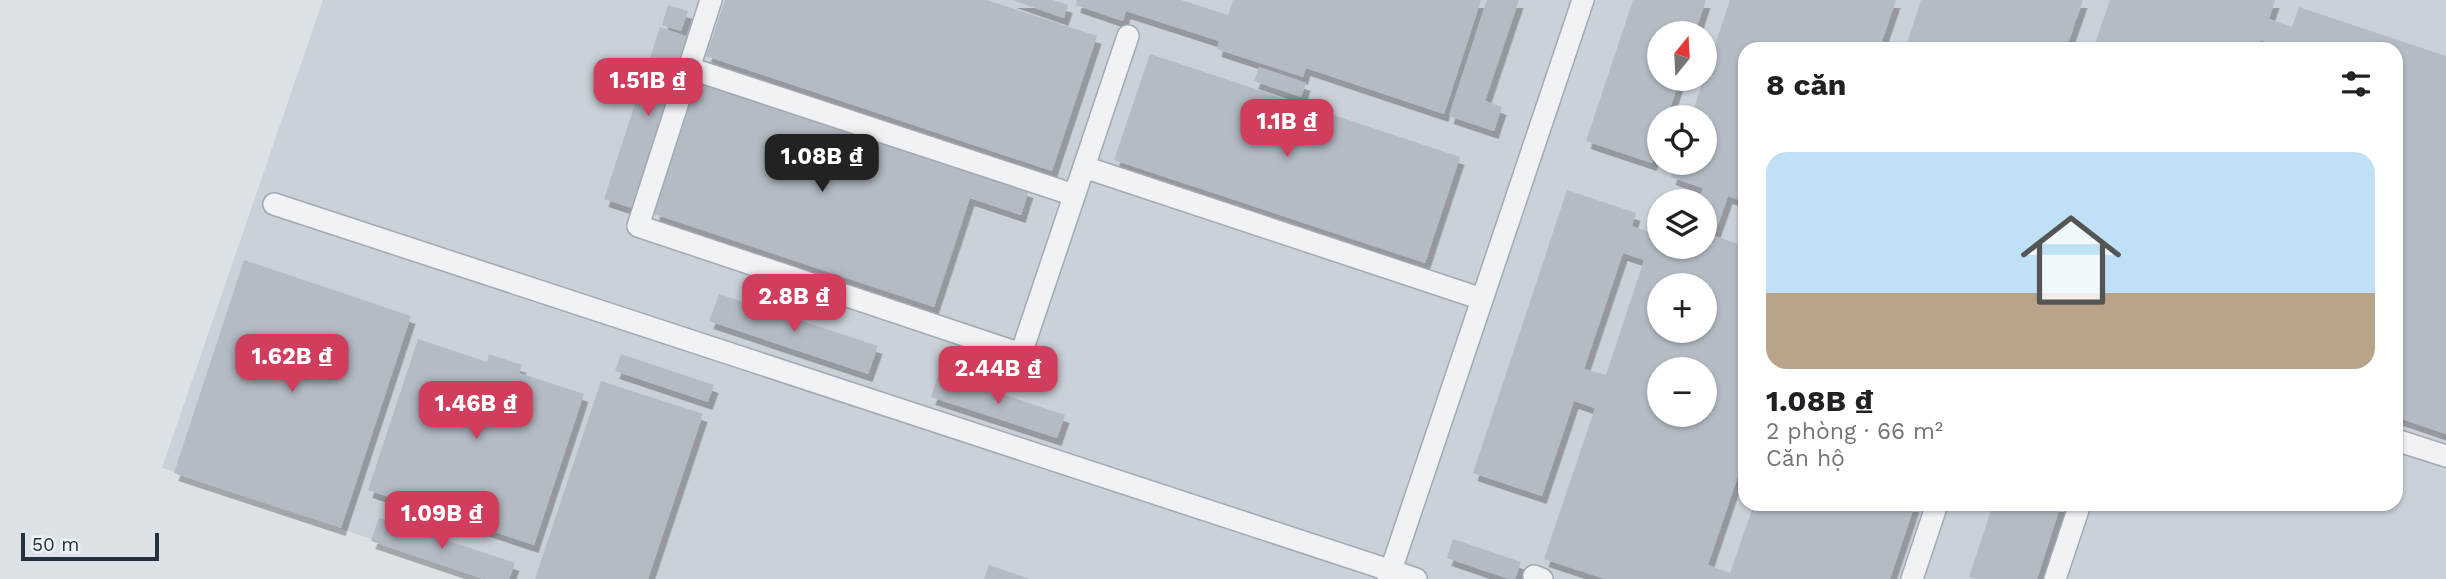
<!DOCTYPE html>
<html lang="vi">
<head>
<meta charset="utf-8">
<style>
	:root { --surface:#fff; --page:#f2f2f2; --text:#202124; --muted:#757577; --accent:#d13d5d }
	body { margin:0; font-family:"Work Sans",sans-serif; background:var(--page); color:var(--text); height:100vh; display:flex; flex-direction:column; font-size:26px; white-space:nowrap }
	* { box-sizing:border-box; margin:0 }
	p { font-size:23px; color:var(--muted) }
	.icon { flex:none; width:38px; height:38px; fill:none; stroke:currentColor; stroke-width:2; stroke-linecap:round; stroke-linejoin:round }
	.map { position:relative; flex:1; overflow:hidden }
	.side { position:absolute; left:1738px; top:42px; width:665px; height:469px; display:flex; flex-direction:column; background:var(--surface); border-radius:21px; box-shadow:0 2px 5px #0004 }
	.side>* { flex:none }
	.needle { width:46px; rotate:18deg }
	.controls { position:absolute; left:1647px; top:21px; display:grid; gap:14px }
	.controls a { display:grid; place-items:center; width:70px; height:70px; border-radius:50%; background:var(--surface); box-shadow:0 2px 5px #0004; font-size:35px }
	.scale { position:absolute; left:21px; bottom:18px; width:138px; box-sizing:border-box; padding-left:7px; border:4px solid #26313e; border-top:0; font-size:19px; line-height:24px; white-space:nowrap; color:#26313e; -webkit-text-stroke:5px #ecf1f5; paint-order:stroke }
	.price { position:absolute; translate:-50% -60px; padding:0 16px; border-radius:14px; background:var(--accent); color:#fff; font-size:23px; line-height:46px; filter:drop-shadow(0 2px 4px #0008) }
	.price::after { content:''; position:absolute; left:50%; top:42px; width:21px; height:16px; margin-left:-10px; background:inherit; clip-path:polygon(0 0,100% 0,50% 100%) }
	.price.current { background:#222; color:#fff }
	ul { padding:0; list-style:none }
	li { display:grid; align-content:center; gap:14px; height:371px; padding:0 28px }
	li span { display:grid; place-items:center; height:217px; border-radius:21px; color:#555 }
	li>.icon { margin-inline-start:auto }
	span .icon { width:126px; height:126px; fill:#fffc; stroke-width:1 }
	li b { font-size:30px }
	h2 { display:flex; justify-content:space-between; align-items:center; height:84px; padding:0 28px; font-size:30px }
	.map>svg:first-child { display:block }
	.built { fill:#cbd1d9; fill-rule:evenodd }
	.building { fill:#b4bbc4; fill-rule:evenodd; filter:url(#shadow) }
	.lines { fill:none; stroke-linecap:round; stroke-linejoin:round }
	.minor-casing { stroke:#a2a9b1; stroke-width:24 }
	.minor { stroke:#f0f2f6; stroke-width:21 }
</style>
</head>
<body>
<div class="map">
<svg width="2446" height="579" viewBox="0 0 2446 579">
	<defs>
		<filter id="shadow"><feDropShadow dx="4.5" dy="8" stdDeviation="0" flood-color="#0004"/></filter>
	</defs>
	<rect width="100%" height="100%" fill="#dde2e7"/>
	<path class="built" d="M323 0H2446V579H488L162 468ZM1659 33H1704V79H1659ZM1745 49H2396V504H1745ZM1659 117H1704V163H1659ZM1659 201H1704V247H1659ZM1659 285H1704V331H1659ZM1659 369H1704V415H1659Z"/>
	<g class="building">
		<path d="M725 0H987L1097 36 1052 171 706 56Z"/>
		<path d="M1012 0H1053L1068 5 1064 18Z"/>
		<path d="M1077 0H1181L1228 15 1233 0H1481L1444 114 1306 68 1303 77 1217 49 1219 41 1126 11 1123 21 1076 5Z"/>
		<path d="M1487 0H1519L1485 101 1502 107 1494 131 1449 116Z"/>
		<path d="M1633 0H1706L1695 33H1659V79H1680L1667 117H1659V141L1652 163 1586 141Z"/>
		<path d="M1730 0H1896L1882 41 1903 49H1745V202L1728 196 1714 236 1745 246V455L1708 565 1730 573 1754 504H1915L1890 579H1605L1544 559 1595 408 1574 401 1542 496 1473 473 1567 190 1636 213 1632 226 1653 234 1659 218V247H1704V201H1699L1703 188 1671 177 1676 163H1704V117H1691ZM1623 253 1644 260 1606 375 1584 369ZM1659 285H1704V331H1659ZM1659 369H1704V415H1659Z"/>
		<path d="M1921 0H2083L2066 49H1905Z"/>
		<path d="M2110 0H2275L2269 19 2292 27 2299 7 2446 56V434L2396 417V49H2285L2261 40 2259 49H2093Z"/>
		<path d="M668 5 688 11 681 31 662 25Z"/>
		<path d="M660 27 691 38 635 209 604 199Z"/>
		<path d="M1150 54 1460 157 1425 263 1114 160Z"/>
		<path d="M1259 67 1306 83 1301 97 1254 81Z"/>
		<path d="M698 80 1029 190 1021 215 970 198 934 307 654 214Z"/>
		<path d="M244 260 411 316 341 528 174 473Z"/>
		<path d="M719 294 878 346 868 374 709 321Z"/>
		<path d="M418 339 487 362 489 354 522 365 519 373 584 394 534 545 368 490Z"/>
		<path d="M621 354 714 385 708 402 615 371Z"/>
		<path d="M939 373 1065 415 1057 438 931 397Z"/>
		<path d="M601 381 703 414 648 579H535Z"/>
		<path d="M1993 504H2061L2037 579H1977L1969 577Z"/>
		<path d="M379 518 515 563 509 579H484L371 541Z"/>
		<path d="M1453 539 1521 562 1515 579H1509L1447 558Z"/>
		<path d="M989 565 1030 579H984Z"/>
	</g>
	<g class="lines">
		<g class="minor-casing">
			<g id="minor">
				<path d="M711 0 638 226 1021 354 1128 36"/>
				<path d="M689 68 1074 195"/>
				<path d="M1084 167 1482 299"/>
				<path d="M274 204 1416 579"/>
				<path d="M2396 440 2446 456"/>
				<path d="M1534 576 1542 579"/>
				<path d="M1388 579 1583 0"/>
				<path d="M1912 579 1937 504"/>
				<path d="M2055 579 2080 504"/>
			</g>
		</g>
		<use href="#minor" class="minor"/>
	</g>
</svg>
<div class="controls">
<a><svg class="needle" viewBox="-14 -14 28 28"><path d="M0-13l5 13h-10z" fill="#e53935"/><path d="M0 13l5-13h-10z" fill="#757577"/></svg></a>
<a><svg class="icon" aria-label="locate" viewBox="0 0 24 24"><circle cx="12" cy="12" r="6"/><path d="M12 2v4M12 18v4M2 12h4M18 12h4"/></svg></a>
<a><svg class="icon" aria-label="layers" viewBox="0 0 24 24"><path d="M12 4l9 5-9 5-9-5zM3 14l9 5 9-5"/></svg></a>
<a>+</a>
<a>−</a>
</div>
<div class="scale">50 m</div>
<b class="price" style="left:648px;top:118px">1.51B ₫</b>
<b class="price" style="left:1287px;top:159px">1.1B ₫</b>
<b class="price current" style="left:822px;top:194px">1.08B ₫</b>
<b class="price" style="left:794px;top:334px">2.8B ₫</b>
<b class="price" style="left:292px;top:394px">1.62B ₫</b>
<b class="price" style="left:998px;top:406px">2.44B ₫</b>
<b class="price" style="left:476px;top:441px">1.46B ₫</b>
<b class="price" style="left:442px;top:551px">1.09B ₫</b>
<section class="side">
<h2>8 căn<svg class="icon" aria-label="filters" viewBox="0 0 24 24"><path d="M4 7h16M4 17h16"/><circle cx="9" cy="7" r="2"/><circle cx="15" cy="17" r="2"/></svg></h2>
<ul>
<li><span style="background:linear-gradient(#bfe0f5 65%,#b9a48a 0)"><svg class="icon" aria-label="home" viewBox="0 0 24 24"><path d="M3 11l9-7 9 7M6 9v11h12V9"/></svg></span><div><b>1.08B ₫</b><p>2 phòng · 66 m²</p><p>Căn hộ</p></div></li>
</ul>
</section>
</div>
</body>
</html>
